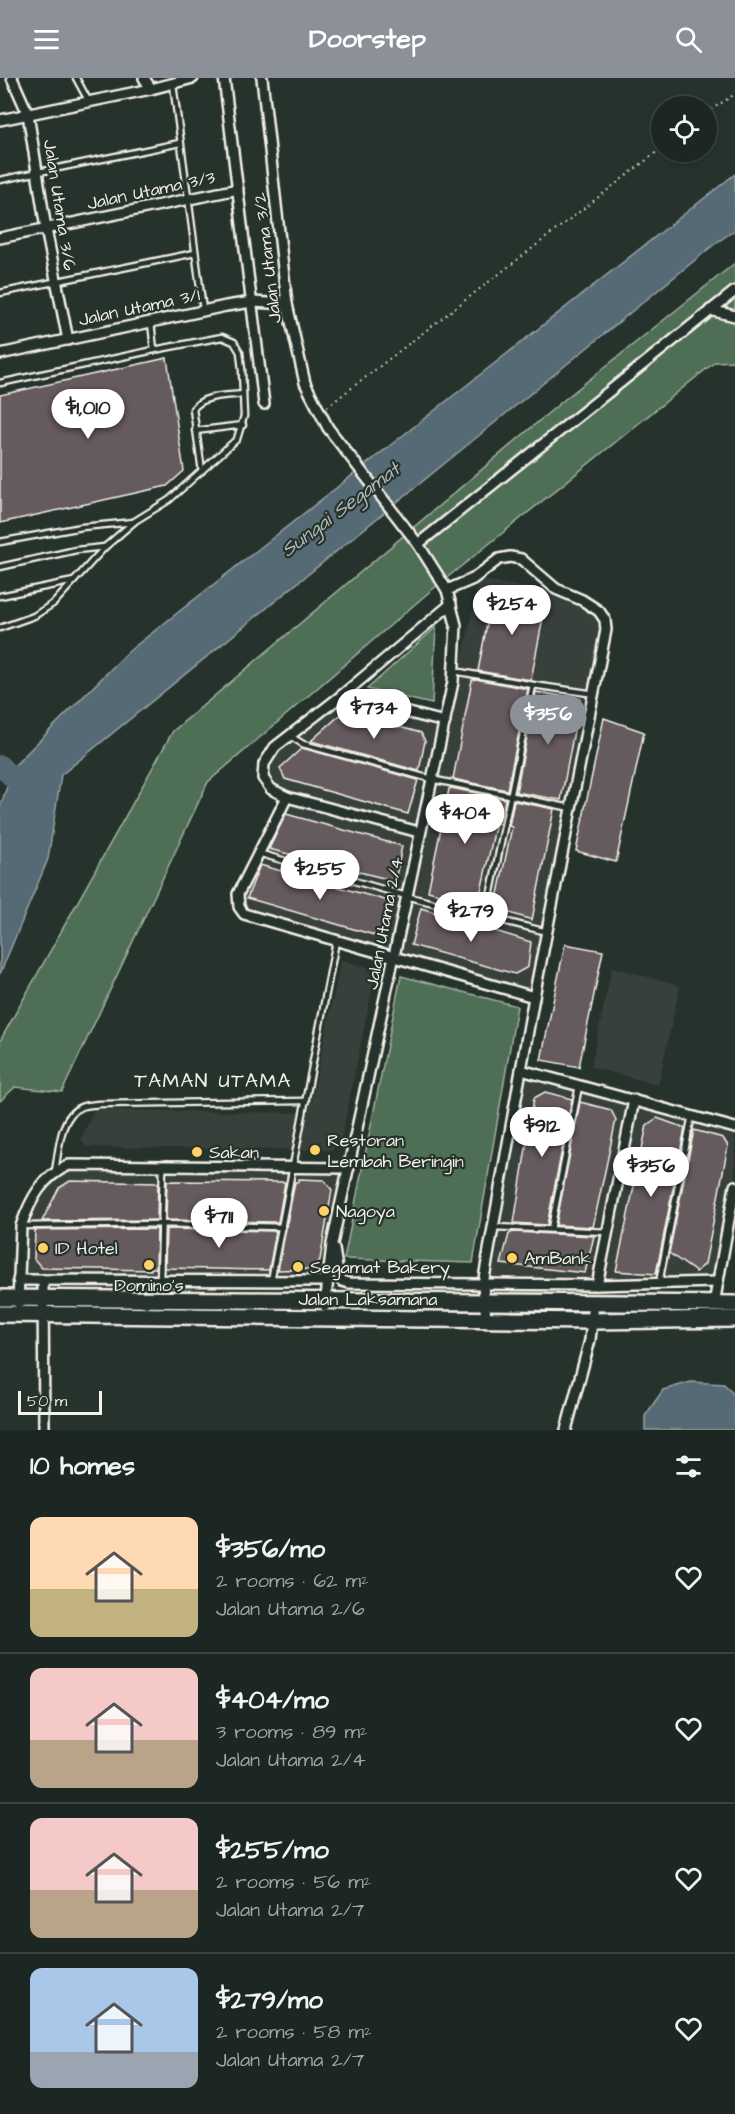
<!DOCTYPE html>
<html lang="en">
<head>
<meta charset="utf-8">
<style>
	:root { --surface:#1c2622; --page:#252e2a; --text:#f1f3f6; --muted:#a0a5a5; --line:#3a4340; --accent:#8c9099 }
	body { margin:0; font-family:"Architects Daughter",sans-serif; background:var(--page); color:var(--text); height:100vh; display:flex; flex-direction:column; font-size:22px; white-space:nowrap }
	* { box-sizing:border-box; margin:0 }
	p { font-size:20px; color:var(--muted) }
	.icon { flex:none; width:33px; height:33px; fill:none; stroke:currentColor; stroke-width:2; stroke-linecap:round; stroke-linejoin:round }
	.map { position:relative; height:1352px; overflow:hidden }
	.panel { display:flex; flex-direction:column; background:var(--surface); flex:1 }
	.panel>* { flex:none }
	.fabs { position:absolute; left:651px; top:18px; display:grid; gap:12px }
	.fabs a { display:grid; place-items:center; width:66px; height:66px; border-radius:50%; background:var(--surface); box-shadow:0 3px 9px #0003,0 0 0 2px var(--line); font-size:30px }
	.scale { position:absolute; left:18px; bottom:15px; width:84px; box-sizing:border-box; padding-left:6px; border:3px solid #f4f1e8; border-top:0; font-size:16px; line-height:21px; white-space:nowrap; color:#f4f1e8; -webkit-text-stroke:4px #26332d; paint-order:stroke }
	.price { position:absolute; translate:-50% -51px; padding:0 14px; border-radius:21px; background:#fff; color:#222; font-size:20px; line-height:39px; filter:drop-shadow(0 2px 3px #0008) }
	.price::after { content:''; position:absolute; left:50%; top:36px; width:18px; height:14px; margin-left:-9px; background:inherit; clip-path:polygon(0 0,100% 0,50% 100%) }
	.price.current { background:var(--accent); color:#fff }
	ul { padding:0; list-style:none }
	li { display:flex; align-items:center; gap:18px; height:150px; padding:0 30px }
	li+li { border-top:2px solid var(--line) }
	li span { display:grid; place-items:center; flex:none; width:168px; height:120px; border-radius:12px; color:#555 }
	li>.icon { margin-inline-start:auto }
	span .icon { width:72px; height:72px; fill:#fffc; stroke-width:1 }
	li b { font-size:26px }
	h2 { display:flex; justify-content:space-between; align-items:center; height:72px; padding:0 30px; font-size:26px }
	header { display:flex; justify-content:space-between; align-items:center; height:78px; padding:0 30px; background:var(--accent); color:#fff; font-size:27px; font-weight:700 }
	.map>svg:first-child { display:block }
	.built { fill:#393f3b }
	.green { fill:#4f6e57; stroke:#a2b0a0; stroke-width:1.5 }
	.water { fill:#576b74; stroke:#96a1a2; stroke-width:1.5 }
	.lines { fill:none; stroke-linecap:round; stroke-linejoin:round }
	.river { stroke:#576b74; stroke-width:20 }
	.building { fill:#655a5d; stroke:#f4f1e8; stroke-width:1.5 }
	.lane-casing { stroke:#f4f1e8; stroke-width:9 }
	.street-casing { stroke:#f4f1e8; stroke-width:14 }
	.primary-casing { stroke:#f4f1e8; stroke-width:20 }
	.path { stroke:#f4f1e8; stroke-width:2; stroke-dasharray:1.5 4.5; stroke-linecap:butt }
	.lane { stroke:#26332d; stroke-width:4.5 }
	.street { stroke:#26332d; stroke-width:9 }
	.primary { stroke:#26332d; stroke-width:15 }
	.poi-dot { fill:#ffd166; stroke:#26332d; stroke-width:2 }
	.labels { text-anchor:middle; stroke-width:4.5; stroke-linejoin:round; paint-order:stroke }
	.street-label { font-size:18px; fill:#f4f1e8; stroke:#26332d }
	.poi-label { font-size:18px; fill:#f4f1e8; stroke:#26332d; text-anchor:start }
	.water-label { font-size:20px; font-style:italic; fill:#b5bbba; stroke:#26332d }
	.neighbourhood-label { font-size:20px; letter-spacing:1.5px; fill:#f4f1e8; stroke:#26332d }
</style>
</head>
<body>
<header><svg class="icon" aria-label="menu" viewBox="0 0 24 24"><path d="M4 6h16M4 12h16M4 18h16"/></svg>Doorstep<svg class="icon" aria-label="search" viewBox="0 0 24 24"><circle cx="10" cy="10" r="6"/><path d="M15 15l6 6"/></svg></header>
<div class="map">
<svg width="735" height="1352" viewBox="0 0 735 1352">
	<rect width="100%" height="100%" fill="#26332d"/>
	<filter id="ink" filterUnits="userSpaceOnUse"><feTurbulence type="fractalNoise" baseFrequency=".0167" numOctaves="2"/><feDisplacementMap in="SourceGraphic" scale="12" xChannelSelector="R" yChannelSelector="G"/><feConvolveMatrix kernelMatrix="1 2 1 2 8 2 1 2 1" color-interpolation-filters="sRGB"/></filter>
	<g filter="url(#ink)">
		<g class="built">
			<path d="M479 502 554 513 597 536 610 555 540 916 235 830 234 816 280 722 268 714 258 700 259 684 272 666 342 611 450 639Z"/>
			<path d="M341 882 367 889 374 902 340 1066 331 1072 86 1069 81 1061 94 1032 309 1035Z"/>
			<path d="M612 889 680 908 658 1007 591 989Z"/>
			<path d="M518 986 735 1044V1133L721 1200 480 1202Z"/>
			<path d="M67 1083H299L354 1086 330 1207 14 1205 17 1148 31 1114 41 1098 53 1089Z"/>
		</g>
		<g class="green">
			<path d="M735 185V283L715 284 428 515 208 704 62 1014 15 1009 0 1023V963L173 653 565 321Z"/>
			<path d="M436 549 432 626 367 611Z"/>
			<path d="M401 898 517 928 473 1185 344 1181Z"/>
		</g>
		<g class="water">
			<path d="M735 96V152L716 165 61 697 48 781 0 896V729L14 688 129 573Z"/>
			<path d="M691 1304 724 1306 735 1318V1352H645V1338L663 1312Z"/>
		</g>
		<g class="lines">
			<path class="river" d="M0 687 26 714"/>
		</g>
		<g class="building">
			<path d="M167 280 184 393 167 408 0 445V317Z"/>
			<path d="M493 514 546 524 531 602 478 593Z"/>
			<path d="M476 601 528 611 507 712 453 701 472 602Z"/>
			<path d="M536 614 580 621 561 722 516 714Z"/>
			<path d="M350 635 421 655 425 663 419 693 311 663 339 638Z"/>
			<path d="M604 640 644 654 616 784 576 773Z"/>
			<path d="M302 670 418 702 408 736 285 701 280 690Z"/>
			<path d="M451 710 505 721 500 746 496 745 478 827 428 813 449 711Z"/>
			<path d="M514 723 554 731 532 842 495 830 512 749 509 748Z"/>
			<path d="M286 736 402 768 395 803 269 771Z"/>
			<path d="M260 787 392 824 381 859 247 820Z"/>
			<path d="M421 830 531 864 528 889 515 896 411 867Z"/>
			<path d="M565 866 603 873 579 989 541 982Z"/>
			<path d="M545 1014 572 1021 547 1147 514 1145 534 1020Z"/>
			<path d="M580 1024 611 1032 616 1042 593 1149 556 1147Z"/>
			<path d="M657 1040 685 1050 656 1196 616 1193 647 1047Z"/>
			<path d="M694 1052 723 1060 728 1068 705 1186 696 1194 669 1175Z"/>
			<path d="M299 1101 324 1102 332 1112 320 1182 312 1191 278 1192 295 1104H299Z"/>
			<path d="M70 1103 158 1105 157 1142 42 1143 59 1110Z"/>
			<path d="M167 1103 285 1104 278 1144 166 1142Z"/>
			<path d="M157 1151 156 1190H151V1192L42 1190 34 1181 35 1152Z"/>
			<path d="M166 1151 276 1153 269 1192 165 1190Z"/>
			<path d="M513 1154 594 1158 585 1195 501 1186 509 1156Z"/>
		</g>
		<g class="lines">
			<g class="lane-casing">
				<g id="lane">
					<path d="M76 0 89 24"/>
					<path d="M173 6 203 232"/>
					<path d="M0 102 180 65"/>
					<path d="M0 215 195 175"/>
					<path d="M0 305 154 272 151 244"/>
					<path d="M195 353 243 347"/>
					<path d="M202 393 193 331C204 316 227 318 243 316"/>
					<path d="M0 464 82 449 134 444"/>
					<path d="M0 489 76 472 105 469"/>
					<path d="M0 518 74 503"/>
					<path d="M0 550 34 538 54 525 105 469 135 443 169 422 237 361 244 338 242 292 240 274 234 264 222 259 154 272"/>
					<path d="M454 593 533 607 595 616"/>
					<path d="M290 658 303 666 431 701 571 730"/>
					<path d="M258 775 406 818 547 854"/>
					<path d="M486 838 533 607"/>
					<path d="M55 1093C59 1074 59 1038 81 1029 86 1027 94 1027 99 1026L306 1023"/>
					<path d="M21 1148 162 1146 282 1149"/>
					<path d="M493 1149 608 1154"/>
					<path d="M551 1151 579 1008"/>
					<path d="M271 1203 336 863"/>
					<path d="M160 1204 163 1088"/>
					<path d="M659 1205 692 1037"/>
				</g>
			</g>
			<g class="street-casing">
				<g id="street">
					<path d="M12 0 28 36 46 151 68 262"/>
					<path d="M144 0 151 11"/>
					<path d="M224 0 264 326"/>
					<path d="M262 0 287 226 305 305 328 350 418 466 447 512 456 547 453 604 332 1166 325 1228"/>
					<path d="M0 42 151 11 193 0"/>
					<path d="M0 160 238 111"/>
					<path d="M710 232 735 238"/>
					<path d="M0 276 226 228 252 224 287 226"/>
					<path d="M418 466 735 213"/>
					<path d="M447 512 473 501 499 481 510 479 521 481 556 511 582 522 599 533 605 542 606 552 534 919 483 1206 486 1241"/>
					<path d="M341 618 445 644"/>
					<path d="M287 719 238 816 239 829 244 836 534 919"/>
					<path d="M419 754 287 719 271 711 263 700 264 686 275 669 341 618 451 526"/>
					<path d="M521 992 735 1050"/>
					<path d="M334 1171 338 1196 342 1203 349 1205 597 1207 716 1204"/>
					<path d="M18 1202 327 1203"/>
					<path d="M43 1202 44 1352"/>
					<path d="M597 1207 634 1022"/>
					<path d="M18 1225 21 1148C31 1120 42 1099 69 1087L349 1090"/>
					<path d="M714 1226 735 1108"/>
					<path d="M566 1352 590 1262 594 1225"/>
				</g>
			</g>
			<g class="primary-casing">
				<g id="primary">
					<path d="M0 1220 735 1226"/>
					<path d="M0 1236 593 1243 735 1241"/>
				</g>
			</g>
			<g class="path">
				<path d="M706 35 735 16"/>
				<path d="M327 329 662 70"/>
			</g>
			<use href="#lane" class="lane"/>
			<use href="#street" class="street"/>
			<use href="#primary" class="primary"/>
		</g>
	</g>
	<g class="poi-dot">
		<circle cx="315" cy="1072" r="6"/>
		<circle cx="197" cy="1074" r="6"/>
		<circle cx="324" cy="1133" r="6"/>
		<circle cx="43" cy="1170" r="6"/>
		<circle cx="512" cy="1180" r="6"/>
		<circle cx="149" cy="1187" r="6"/>
		<circle cx="298" cy="1189" r="6"/>
	</g>
	<g class="labels">
		<g class="street-label">
			<text transform="translate(151 112) rotate(-12)" y="6">Jalan Utama 3/3</text>
			<text transform="translate(60 127) rotate(81)" y="6">Jalan Utama 3/6</text>
			<text transform="translate(267 180) rotate(-97)" y="6">Jalan Utama 3/2</text>
			<text transform="translate(139 229) rotate(-12)" y="6">Jalan Utama 3/1</text>
			<text transform="translate(384 845) rotate(-79)" y="6">Jalan Utama 2/4</text>
			<text x="368" y="1227">Jalan Laksamana</text>
		</g>
		<g class="poi-label">
			<text x="327" y="1068">Restoran<tspan x="327" dy="21">Lembah Beringin</tspan></text>
			<text x="209" y="1080">Sakan</text>
			<text x="336" y="1139">Nagoya</text>
			<text x="55" y="1176">ID Hotel</text>
			<text x="524" y="1186">AmBank</text>
			<text x="310" y="1195">Segamat Bakery</text>
			<text x="149" y="1213" text-anchor="middle">Domino's</text>
		</g>
		<g class="water-label">
			<text transform="translate(340 431) rotate(-37)" y="7">Sungai Segamat</text>
		</g>
		<g class="neighbourhood-label">
			<text x="213" y="1009">TAMAN UTAMA</text>
		</g>
	</g>
</svg>
<div class="fabs">
<a><svg class="icon" aria-label="locate" viewBox="0 0 24 24"><circle cx="12" cy="12" r="6"/><path d="M12 2v4M12 18v4M2 12h4M18 12h4"/></svg></a>
</div>
<div class="scale">50 m</div>
<b class="price" style="left:88px;top:362px">$1,010</b>
<b class="price" style="left:512px;top:558px">$254</b>
<b class="price" style="left:374px;top:662px">$734</b>
<b class="price current" style="left:548px;top:668px">$356</b>
<b class="price" style="left:465px;top:767px">$404</b>
<b class="price" style="left:320px;top:823px">$255</b>
<b class="price" style="left:471px;top:865px">$279</b>
<b class="price" style="left:542px;top:1080px">$912</b>
<b class="price" style="left:651px;top:1120px">$356</b>
<b class="price" style="left:219px;top:1171px">$711</b>
</div>
<section class="panel">
<h2>10 homes<svg class="icon" aria-label="filters" viewBox="0 0 24 24"><path d="M4 7h16M4 17h16"/><circle cx="9" cy="7" r="2"/><circle cx="15" cy="17" r="2"/></svg></h2>
<ul>
<li><span style="background:linear-gradient(#ffd9b3 60%,#c2b280 0)"><svg class="icon" aria-label="home" viewBox="0 0 24 24"><path d="M3 11l9-7 9 7M6 9v11h12V9"/></svg></span><div><b>$356/mo</b><p>2 rooms · 62 m²</p><p>Jalan Utama 2/6</p></div><svg class="icon" aria-label="heart" viewBox="0 0 24 24"><path d="M12 20l-8-8c-3-5 5-10 8-4 3-6 11-1 8 4z"/></svg></li>
<li><span style="background:linear-gradient(#f6c9c9 60%,#b9a48a 0)"><svg class="icon" aria-label="home" viewBox="0 0 24 24"><path d="M3 11l9-7 9 7M6 9v11h12V9"/></svg></span><div><b>$404/mo</b><p>3 rooms · 89 m²</p><p>Jalan Utama 2/4</p></div><svg class="icon" aria-label="heart" viewBox="0 0 24 24"><path d="M12 20l-8-8c-3-5 5-10 8-4 3-6 11-1 8 4z"/></svg></li>
<li><span style="background:linear-gradient(#f6c9c9 60%,#b9a48a 0)"><svg class="icon" aria-label="home" viewBox="0 0 24 24"><path d="M3 11l9-7 9 7M6 9v11h12V9"/></svg></span><div><b>$255/mo</b><p>2 rooms · 56 m²</p><p>Jalan Utama 2/7</p></div><svg class="icon" aria-label="heart" viewBox="0 0 24 24"><path d="M12 20l-8-8c-3-5 5-10 8-4 3-6 11-1 8 4z"/></svg></li>
<li><span style="background:linear-gradient(#a9c7e8 70%,#9aa5b1 0)"><svg class="icon" aria-label="home" viewBox="0 0 24 24"><path d="M3 11l9-7 9 7M6 9v11h12V9"/></svg></span><div><b>$279/mo</b><p>2 rooms · 58 m²</p><p>Jalan Utama 2/7</p></div><svg class="icon" aria-label="heart" viewBox="0 0 24 24"><path d="M12 20l-8-8c-3-5 5-10 8-4 3-6 11-1 8 4z"/></svg></li>
</ul>
</section>
</body>
</html>
